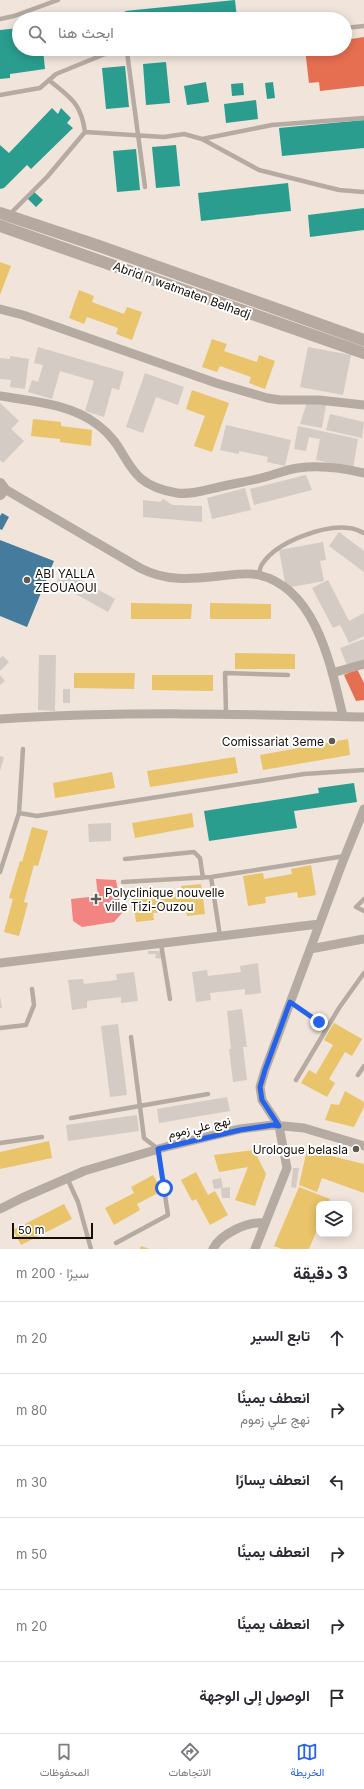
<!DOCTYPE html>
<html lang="ar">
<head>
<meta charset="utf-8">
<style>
  body { margin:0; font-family:Inter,Vazirmatn,sans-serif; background:#f2f2f3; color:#2b2b33; direction:rtl }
  .controls { position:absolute; right:12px; bottom:12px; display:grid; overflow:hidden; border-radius:8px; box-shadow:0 2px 10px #0003 }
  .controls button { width:36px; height:36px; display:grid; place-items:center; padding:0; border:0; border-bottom:1px solid #e1e1e2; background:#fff; color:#2b2b33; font:20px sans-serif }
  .scale { position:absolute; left:12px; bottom:10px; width:81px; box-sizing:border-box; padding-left:4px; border:2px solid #150e09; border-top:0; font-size:11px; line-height:14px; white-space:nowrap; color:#150e09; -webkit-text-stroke:3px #fff; paint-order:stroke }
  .stop { position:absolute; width:12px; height:12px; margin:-9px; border:3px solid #2563eb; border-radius:50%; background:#fff }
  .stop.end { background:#2563eb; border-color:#fff; box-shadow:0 1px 4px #0008 }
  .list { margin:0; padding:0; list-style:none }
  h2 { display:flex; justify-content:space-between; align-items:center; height:52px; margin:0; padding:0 16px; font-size:17px }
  h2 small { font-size:13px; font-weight:400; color:#7c7c81 }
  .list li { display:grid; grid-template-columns:26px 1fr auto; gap:12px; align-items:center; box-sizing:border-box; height:72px; padding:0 16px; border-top:1px solid #e1e1e2 }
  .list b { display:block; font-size:15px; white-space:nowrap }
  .list p { margin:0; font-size:13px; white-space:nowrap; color:#7c7c81 }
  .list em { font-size:13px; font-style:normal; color:#7c7c81 }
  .icon { flex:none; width:22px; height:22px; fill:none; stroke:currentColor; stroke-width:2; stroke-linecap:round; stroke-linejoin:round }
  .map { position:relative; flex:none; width:364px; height:1249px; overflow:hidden; direction:ltr }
  .search { position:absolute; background:#fff; box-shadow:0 2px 10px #0003; left:12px; right:12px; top:12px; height:44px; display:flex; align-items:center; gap:10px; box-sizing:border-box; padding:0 14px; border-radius:22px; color:#7c7c81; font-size:15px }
  .sheet { height:484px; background:#fff }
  nav { display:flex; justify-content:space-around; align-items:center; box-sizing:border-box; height:56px; border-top:1px solid #e1e1e2; background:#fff; font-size:11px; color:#7c7c81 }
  nav a { display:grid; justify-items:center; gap:2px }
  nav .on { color:#2563eb }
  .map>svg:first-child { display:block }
  .homes { fill:#e9c46a }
  .shops { fill:#e76f51 }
  .schools { fill:#2a9d8f }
  .health { fill:#f28482 }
  .public { fill:#457b9d }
  .building { fill:#d4cbc4 }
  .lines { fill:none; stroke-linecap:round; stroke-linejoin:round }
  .path { stroke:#b0a79f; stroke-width:2; stroke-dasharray:4 2; stroke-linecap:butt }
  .lane { stroke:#b6aba2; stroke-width:4.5 }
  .street { stroke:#b6aba2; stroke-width:9 }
  .secondary { stroke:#b6a99f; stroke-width:12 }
  .route { stroke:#2563eb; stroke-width:5 }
  .poi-dot { fill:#625952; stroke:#fff; stroke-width:1.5 }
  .labels { text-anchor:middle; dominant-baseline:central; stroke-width:4; stroke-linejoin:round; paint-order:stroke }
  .street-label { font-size:12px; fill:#150e09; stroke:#fff }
  .poi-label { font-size:12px; fill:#150e09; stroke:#fff; text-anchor:start }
</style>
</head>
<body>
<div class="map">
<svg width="364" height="1249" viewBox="0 0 364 1249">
  <rect width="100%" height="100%" fill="#f0e4db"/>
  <path class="homes" d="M0,262L11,266L0,295Z
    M79,290L94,296L92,302L124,314L127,307L142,312L132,340L116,334L118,328L87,317L84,324L69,318Z
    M212,339L227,344L224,351L257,362L259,355L275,361L265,389L249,383L251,377L220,366L217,372L202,367Z
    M192,390L229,403L212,452L194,446L205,416L186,409Z
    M33,419L61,422V426L92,430L91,446L60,442V439L31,436Z
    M131,603L192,604L191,619H131Z
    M210,603L271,604V619H210Z
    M235,653L295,654V669H235Z
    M74,673H135L134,689L74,688Z
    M152,675H213V691L152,690Z
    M348,739L350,755L263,770L260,755Z
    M235,757L238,773L150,787L147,771Z
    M112,772L115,788L55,798L53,783Z
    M192,813L194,827L135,838L132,823Z
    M32,827L48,831L38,866L34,865L24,902L28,903L19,936L4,932L13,899L9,898L20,861L22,862Z
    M311,865L316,895L298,898L297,892L265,897L266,903L248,906L243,876L263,873L264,879L292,874L291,869Z
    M201,884L205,914L187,916L186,910L153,913L154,920L136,922L132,892L152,889L153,895L182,892L181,886Z
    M334,1023L362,1039L352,1056L345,1052L329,1079L335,1083L327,1097L301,1083L309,1070L316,1074L333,1045L324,1040Z
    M345,1091L364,1102V1107L354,1127L325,1120L331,1104L339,1105Z
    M49,1141L52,1158L0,1169V1152Z
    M254,1150L266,1174L255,1206L235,1200L248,1167L219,1172L214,1155Z
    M307,1150L364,1164V1193L322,1178L317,1192L299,1185Z
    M196,1172L208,1195L215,1191L228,1215L210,1225L196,1199L192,1201L181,1180Z
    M153,1175L162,1191L137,1204L140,1210L114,1225L105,1208L134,1193L131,1187Z
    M299,1187L330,1199L328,1204H319V1225L309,1249H282L274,1246Z
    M64,1204L72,1219L21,1245L13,1230Z
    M141,1246L150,1249H140Z"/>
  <path class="shops" d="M364,37V86L320,91L319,82L309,83L305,49H345V40Z
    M357,669L364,683V700L356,701L344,675Z"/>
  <path class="schools" d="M235,0L237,19H126L125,11Z
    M19,28V49H43L45,69L10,74V78L0,79V30Z
    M166,62L170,103L146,105L143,64Z
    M125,66L129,107L106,109L102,68Z
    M206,82L209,102L187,105L184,86Z
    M273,82L275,98L267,99L265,83Z
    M243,83L244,95L232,96L231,84Z
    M256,100L258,119L226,123L224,104Z
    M52,108L58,114L61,108L71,118L67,123L73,128L31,169L27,165L4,188L0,189V145L9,153Z
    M364,120V148L282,156L279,128Z
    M176,145L180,186L156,188L152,147Z
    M136,149L140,190L117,192L113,151Z
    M288,183L291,211L201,221L198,193Z
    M32,190L43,200L36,207L26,197Z
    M364,208V230L310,237L308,215Z
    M354,783L357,802L294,811L297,828L209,841L204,811L319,793L318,788Z"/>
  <path class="health" d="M96,879L116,880L122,913L114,922L82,927L73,921L71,899L98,896Z"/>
  <path class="public" d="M2,513L9,517L2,530L0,529V516Z
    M0,540L54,561L27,627L0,616Z"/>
  <path class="building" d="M38,347L124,372L119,390L112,388L104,417L85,411L94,381L60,371L52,399L28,392L32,380L38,382L43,365L34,363Z
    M308,347L351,355L343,395L300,387Z
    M10,356L29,359L25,389L10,387L11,380L0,379V358L10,359Z
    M145,373L184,387L178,405L156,397L143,433L126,427Z
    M307,402L326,405L322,428L300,424Z
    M0,403L19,421L11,429L24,441L3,463L0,460Z
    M330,414L364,422L362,438L326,430Z
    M226,425L291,440L285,466L267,462L268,457L239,451V454L220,450Z
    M298,426L358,439L353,468L316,460L320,439L309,437L306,451L294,449Z
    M306,475L312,490L254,505L250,489Z
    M245,488L251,510L212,519L207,498Z
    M163,499L173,505L202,506V522L143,517V500L160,502Z
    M339,532L364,551V572L329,546Z
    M323,542L326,560L320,561L324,581L286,588L279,550Z
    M63,570L115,599L108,612L56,583Z
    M328,580L349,621L364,613V636L349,643L340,625L333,628L312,588Z
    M364,639V662L348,668L340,648Z
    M39,655H56L55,711L38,710Z
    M3,656L9,662L0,671V658Z
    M0,675L5,681L0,685Z
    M63,689H70V703H63Z
    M0,756L4,757L0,771Z
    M111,823V841L89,842L88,824Z
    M148,951H164L163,959L155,958L156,954H148Z
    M258,963L261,993L245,995V989L210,993L211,1000L196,1002L192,972L207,970L208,976L241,972L240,966Z
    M134,972L138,1001L121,1003V997L87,1001V1008L72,1010L68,980L83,979L84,984L117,980L116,974Z
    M0,996L2,1008H0Z
    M242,1009L247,1047H243L247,1080L233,1082L229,1049H231L227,1011Z
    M118,1024L127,1095L110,1097L101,1026Z
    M227,1097L230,1111L159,1123L157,1109Z
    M137,1115L139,1131L68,1141L66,1125Z
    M293,1168H299L296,1188L291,1187Z
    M221,1178L223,1188L230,1187V1198H222L221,1188L214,1189L212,1180Z"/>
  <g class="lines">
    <path class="path" d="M298,1008L322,1024"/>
    <path class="lane" d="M0,19L14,16L58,0
      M345,28L364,26
      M127,52L145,187
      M49,80C70,98 81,102 85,132L164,137L184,134L202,139L272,125L364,118
      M0,95L40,88L56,74L105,54L154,49
      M202,139L259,170L339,190L364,192
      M9,215L47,177L85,132
      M258,575C260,571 260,566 263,563C278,541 324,525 349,528C354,528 359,531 364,533
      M226,713L225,673L288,675
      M19,813L37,816L304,774L364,770
      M125,859L194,852L200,858L203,878
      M0,872L19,813L23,749
      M123,882L211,877
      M364,899L356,907L364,911
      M220,936L211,877L345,856
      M161,944L170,999
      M0,1028L26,1025L34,1005L32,989
      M358,1075L364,1066
      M296,1080L339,1008L364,973
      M71,1118L208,1094
      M0,1143L42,1137
      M67,1178L78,1202L91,1249
      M116,1243L168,1215L158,1149L144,1138L131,1037"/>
    <path class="street" d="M0,309L23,315L216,383L267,398L280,400H319L364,405
      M0,396C32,401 71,404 98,425C133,451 121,484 177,493C190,495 206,490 219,487C231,484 245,482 257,479C271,476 284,470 298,468C320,465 343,468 364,473
      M3,488L140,568C167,582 191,579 220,576C232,575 248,572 259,575C317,589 331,667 343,716
      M332,673L364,664
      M0,719C121,711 243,714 364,717
      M310,949L364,939
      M0,963L319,924
      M0,1209L22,1198L84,1171L169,1146L240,1129L273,1125L304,1128L364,1146
      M213,1249C220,1234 248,1221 264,1223
      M255,1249L287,1168L279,1126L262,1100L260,1087L265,1070L343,861L364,809"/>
    <path class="secondary" d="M0,213L99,246L364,340
      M0,226L364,353
      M0,484L3,488L0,494"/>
  </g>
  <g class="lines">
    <path class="route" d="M164,1188L158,1149L240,1130L273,1125L279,1126L262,1100L260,1087L265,1070L290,1002L319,1022"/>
  </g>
  <g class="poi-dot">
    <circle cx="27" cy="580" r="4"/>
    <circle cx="332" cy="741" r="4"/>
    <path d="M94 893h4v4h4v4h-4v4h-4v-4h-4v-4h4z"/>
    <circle cx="356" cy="1149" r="4"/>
  </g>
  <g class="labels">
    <g class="street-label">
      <text transform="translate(182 290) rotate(20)">Abrid n watmaten Belhadj</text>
      <text transform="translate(199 1127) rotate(-13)">نهج علي زموم</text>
    </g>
    <g class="poi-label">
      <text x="35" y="573">ABI YALLA<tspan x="35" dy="14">ZEOUAOUI</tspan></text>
      <text x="324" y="741" text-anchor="end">Comissariat 3eme</text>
      <text x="105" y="892">Polyclinique nouvelle<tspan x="105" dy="14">ville Tizi-Ouzou</tspan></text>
      <text x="348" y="1149" text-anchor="end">Urologue belasla</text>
    </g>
  </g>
</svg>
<div class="controls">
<button><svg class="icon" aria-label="layers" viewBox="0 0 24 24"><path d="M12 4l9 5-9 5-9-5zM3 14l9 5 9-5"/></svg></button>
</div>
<div class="scale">50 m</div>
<div class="stop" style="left:164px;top:1188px"></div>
<div class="stop end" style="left:319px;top:1022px"></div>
<div class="search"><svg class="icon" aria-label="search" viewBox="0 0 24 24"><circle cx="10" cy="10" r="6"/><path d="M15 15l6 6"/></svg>ابحث هنا</div>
</div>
<section class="sheet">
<h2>3 دقيقة<small>سيرًا · 200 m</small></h2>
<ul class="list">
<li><svg class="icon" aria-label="ahead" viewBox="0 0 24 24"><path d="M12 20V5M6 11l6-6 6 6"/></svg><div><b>تابع السير</b></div><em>20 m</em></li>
<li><svg class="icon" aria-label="right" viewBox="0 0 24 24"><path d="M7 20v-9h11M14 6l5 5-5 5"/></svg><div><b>انعطف يمينًا</b><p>نهج علي زموم</p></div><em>80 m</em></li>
<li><svg class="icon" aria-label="left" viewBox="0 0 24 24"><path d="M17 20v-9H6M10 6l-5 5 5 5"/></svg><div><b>انعطف يسارًا</b></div><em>30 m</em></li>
<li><svg class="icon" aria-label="right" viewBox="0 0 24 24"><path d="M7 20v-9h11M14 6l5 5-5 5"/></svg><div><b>انعطف يمينًا</b></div><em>50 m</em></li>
<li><svg class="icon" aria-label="right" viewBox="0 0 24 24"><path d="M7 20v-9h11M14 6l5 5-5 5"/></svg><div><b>انعطف يمينًا</b></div><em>20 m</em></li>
<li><svg class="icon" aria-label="arrive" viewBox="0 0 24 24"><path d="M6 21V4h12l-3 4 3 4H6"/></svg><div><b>الوصول إلى الوجهة</b></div></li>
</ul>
</section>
<nav>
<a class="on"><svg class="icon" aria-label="map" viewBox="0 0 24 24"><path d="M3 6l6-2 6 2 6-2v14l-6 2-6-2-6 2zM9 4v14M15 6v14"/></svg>الخريطة</a>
<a><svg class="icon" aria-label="directions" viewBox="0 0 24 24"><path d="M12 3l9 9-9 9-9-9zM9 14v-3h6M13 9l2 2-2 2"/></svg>الاتجاهات</a>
<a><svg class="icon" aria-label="saved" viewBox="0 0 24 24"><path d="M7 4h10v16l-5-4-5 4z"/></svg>المحفوظات</a>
</nav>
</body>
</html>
